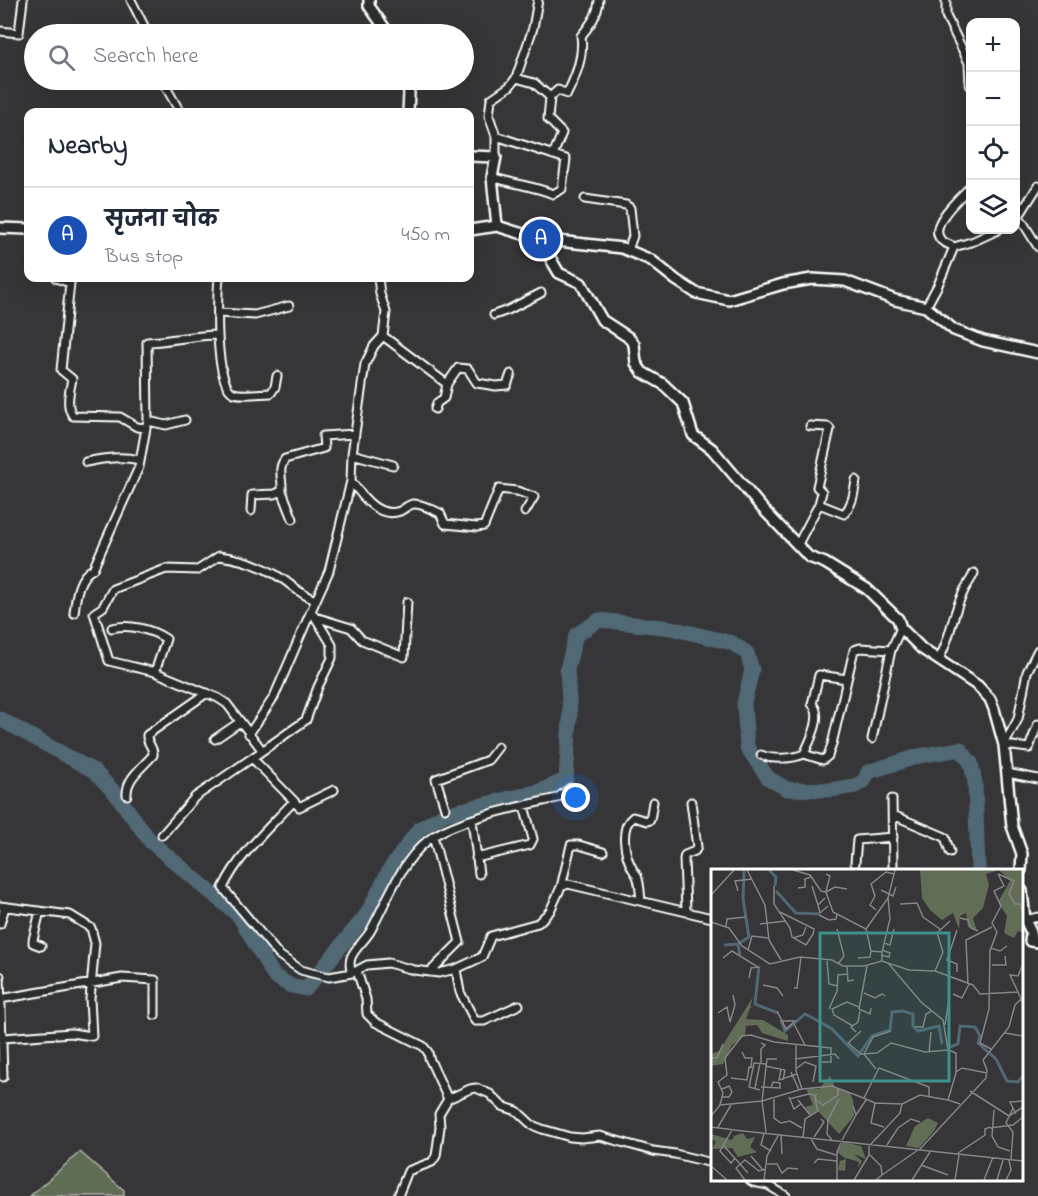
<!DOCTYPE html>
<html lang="en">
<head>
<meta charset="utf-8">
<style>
  body { margin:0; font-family:"Indie Flower","Playpen Sans Deva",sans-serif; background:#f2f2f3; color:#1f2937 }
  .controls { position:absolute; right:18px; top:18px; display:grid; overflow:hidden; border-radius:12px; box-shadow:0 6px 24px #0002 }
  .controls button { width:54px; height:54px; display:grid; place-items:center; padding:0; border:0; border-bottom:2px solid #e0e1e3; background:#fff; color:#1f2937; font:30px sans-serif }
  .you { position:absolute; left:576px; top:798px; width:21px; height:21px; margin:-15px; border:4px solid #fff; border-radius:50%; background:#1a73e8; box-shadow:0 0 0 9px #1a73e833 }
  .badge { display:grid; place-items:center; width:39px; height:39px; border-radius:50%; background:#2563eb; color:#fff; font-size:20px; font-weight:700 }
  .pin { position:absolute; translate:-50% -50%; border:3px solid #fff; box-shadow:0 2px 6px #0006 }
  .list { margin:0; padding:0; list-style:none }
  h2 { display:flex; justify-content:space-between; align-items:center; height:78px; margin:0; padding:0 24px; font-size:26px }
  h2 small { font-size:20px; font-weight:400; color:#747a83 }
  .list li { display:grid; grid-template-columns:39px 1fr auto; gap:18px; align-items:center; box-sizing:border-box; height:96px; padding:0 24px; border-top:2px solid #e0e1e3 }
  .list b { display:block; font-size:22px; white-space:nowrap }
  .list p { margin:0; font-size:20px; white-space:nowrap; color:#747a83 }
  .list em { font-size:20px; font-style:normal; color:#747a83 }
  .icon { flex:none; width:33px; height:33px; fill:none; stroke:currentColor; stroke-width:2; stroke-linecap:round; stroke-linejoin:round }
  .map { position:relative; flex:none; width:1038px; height:1196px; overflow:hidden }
  .search { position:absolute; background:#fff; box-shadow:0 6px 24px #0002; left:24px; top:24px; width:450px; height:66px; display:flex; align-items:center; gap:15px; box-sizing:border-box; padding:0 21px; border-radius:33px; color:#747a83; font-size:22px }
  .panel { position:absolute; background:#fff; box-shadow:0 6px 24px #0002; left:24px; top:108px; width:450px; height:174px; border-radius:12px }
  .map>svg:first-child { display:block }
  .green { fill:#616d55; stroke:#b0b6aa; stroke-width:1.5 }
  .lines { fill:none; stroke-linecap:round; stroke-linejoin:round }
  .river { stroke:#516875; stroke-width:15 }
  .street-casing { stroke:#fff; stroke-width:11 }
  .secondary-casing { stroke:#fff; stroke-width:14 }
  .street { stroke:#2a2d2e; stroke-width:7 }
  .secondary { stroke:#2a2d2e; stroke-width:9 }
  .inset-river { fill:none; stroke:#516875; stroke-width:3 }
  .inset-road { fill:none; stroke:#868688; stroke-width:1.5 }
  .view { fill:#3f918b; fill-opacity:0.15; stroke:#3f918b; stroke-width:3 }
  .inset-edge { fill:none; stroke:#fff; stroke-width:3 }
</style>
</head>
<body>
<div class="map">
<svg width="1038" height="1196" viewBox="0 0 1038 1196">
  <rect width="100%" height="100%" fill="#363639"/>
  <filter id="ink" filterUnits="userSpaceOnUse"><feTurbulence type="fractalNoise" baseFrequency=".0167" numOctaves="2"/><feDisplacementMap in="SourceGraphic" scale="12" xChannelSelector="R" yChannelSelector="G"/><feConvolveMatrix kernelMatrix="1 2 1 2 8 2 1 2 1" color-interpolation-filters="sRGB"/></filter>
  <g filter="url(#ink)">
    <path class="green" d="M80,1152L124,1190V1196H30Z"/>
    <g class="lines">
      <path class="river" d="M0,719L94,771L116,794L151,842L239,916L274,976L291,986L306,989L367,914L390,869L419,829L445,814L540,791L566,780L570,717L567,669L576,635L599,620L671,628L732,643L747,653L752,670L744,703L747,747L768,778L787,789L830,790L855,786L864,781L868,772L919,756L960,749L971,763L975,783L978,870
        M1022,926L1038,923"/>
      <g class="street-casing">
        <path id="street" d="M131,0L148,34
          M946,0V16L969,63L970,85
          M0,31L19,33L23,0
          M516,78L534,83L550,97
          M162,80L180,112
          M553,155L562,133L548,119L550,97L558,90L567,94C576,76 584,56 581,36C590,25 598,15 599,0
          M496,157V136L489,116L491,99L510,86L516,78L533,28L538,0
          M492,177C512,184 534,186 553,194L562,189L566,159L496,136
          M1038,186L1019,216L1038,247
          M585,199L626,205L630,208L633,236L628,250
          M954,247L974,241L998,230
          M56,278L70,283L61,370L72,379C70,390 65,406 73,416L120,417L137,427L146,428
          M219,278C217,296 214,387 234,393C242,396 262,393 271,393L275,387L277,376
          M378,278L380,294L386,312L383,336L374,346L365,364L352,454L351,481L329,571L311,611L315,617L351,628L362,640L404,657L407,602
          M926,307L938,285L954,247C951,245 944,243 941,240C927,225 961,197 970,187
          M219,313L255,315L289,306
          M494,315L508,310L541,293
          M383,336L447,384L458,368L468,369L477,383L496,386L507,385L511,374
          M435,409L437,403L444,398L447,384
          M148,421L166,425L185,420
          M810,426L828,427L830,429L817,487L822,492L819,504
          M352,454L393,465
          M86,462C105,458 121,456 140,460
          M351,481C362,496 378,519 400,511C404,509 408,505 413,504C422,503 432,510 440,513L445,524L477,527L484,526L499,489L517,491L534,497L525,512
          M282,491L293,519
          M251,511L252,495L275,494L282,491C283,479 277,469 285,459L324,448L323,436L355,434
          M798,544L819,504L844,514C853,504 854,493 856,480
          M74,613C76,597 78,576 93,569L139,467L146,428L148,421L147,342C172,341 194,335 218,335
          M112,628C130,624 151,629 166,639L155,672
          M1038,650L1027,672L1018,719L1004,745L1029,748L1038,724
          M939,659C951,638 952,614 963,593C966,585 971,581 974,573
          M249,734L274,697L311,611
          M215,739L240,722
          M872,739L891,650
          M262,750L227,704L218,698L155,672L109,661L94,613L103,607L113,589L166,569L198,570L219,556C244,559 264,566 284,580C295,588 303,596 316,600
          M804,754C810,741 824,715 812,704L819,675L847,679
          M761,755C773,760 792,759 804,754L823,760L828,756L832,744L854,650L860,648L891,650L901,628
          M1007,773L1038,779
          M334,790L299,807L294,801C269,828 239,854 223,888L279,955L301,970L312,973L329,977L352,973L367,965L388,963L414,970L439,973L456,969L482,957L491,936L538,923L550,911L561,887L568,884L712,918
          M127,795C126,778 143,767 153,755C154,747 146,743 147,735L207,693
          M892,799L893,870
          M294,801L252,758L306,720L318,687L332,658V645L315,617
          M445,808L436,779L488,760L498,747
          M893,815L945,837L950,852
          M472,820L479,874
          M162,835L195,797L252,758
          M476,858L530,845L533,839L524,806
          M855,863L857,840L893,837
          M561,887L571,845H579L603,852
          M641,901C640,893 640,883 637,876C636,874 633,870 632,868C625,855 619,827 633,817L647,821L650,820L653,802
          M0,906L70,915L91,928L95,943L90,999L92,1036L71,1033L3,1038
          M686,910L684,859L685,855L695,851L697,847L691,802
          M40,911L33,940V943L41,946
          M1025,920L1038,917
          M0,924L5,907
          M456,969L460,992L475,1021H484L519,1005
          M357,971L366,999L367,1014L375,1022L423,1046L428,1052L429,1058L448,1099
          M430,972L460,942L433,836
          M352,973C344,954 362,946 371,930C387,901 400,863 427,841C453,819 523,806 557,798L570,788
          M0,976L3,1077
          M0,999L122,978L155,980V1015
          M750,1180L753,1182L768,1185L786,1196
          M398,1196L408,1171L432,1162L436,1156L440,1127L439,1114L448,1099L470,1089L476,1088L490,1094L502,1106L517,1111L532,1125L542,1129L570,1137L582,1138L600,1136L653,1151L675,1154L712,1163"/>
      </g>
      <g class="secondary-casing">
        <path id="secondary" d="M369,0V6L389,34
          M406,80L409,93L408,112
          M470,156L496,157L492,177L497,226
          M0,228L28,229
          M470,230L497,226L539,239L622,248L651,260L676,280L696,293L729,300L783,284L812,279L845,281L895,300L926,307L954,330L983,341L1038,353
          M539,239L559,273L581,283L602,320L628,337L634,344L636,363L642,372L663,384L683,403L693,435L712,449L762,508L809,557L825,563L867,589L898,619L901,628L922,649L978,686L990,699L994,709L1004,745L1012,826L1022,854L1021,870
          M1022,891L1025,920L1031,932L1030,941L1038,942"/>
      </g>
      <use href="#street" class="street"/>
      <use href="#secondary" class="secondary"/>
    </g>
  </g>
  <g transform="translate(711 869)">
    <rect width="312" height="312" fill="#363639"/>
    <path d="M209,1H312V64L307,62L303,69L293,64L296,47L287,33L299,12L288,1L275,5L278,16L272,39L262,49L266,62L257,58L255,44L249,47L248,60L242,44L231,51L219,41L211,29ZM42,128L39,138L44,137L39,139L35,150L52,151L77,166V172L51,164L46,156L35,157L34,166L21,176L12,195L0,197V185L8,182ZM119,207L124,218L139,224L142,231L143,247L128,265L107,242L99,246L94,238L102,236L95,219L108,220ZM217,249L227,254L223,262L208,279L195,277L204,257ZM32,264L36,270L44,268L39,278L46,283L27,288L21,279L1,280L5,273L0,269V265L21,271L23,267ZM132,273L150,277L155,290L143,285L151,292L147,299L148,293L135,289L134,302L127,301L129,292L135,290L126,283Z" fill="#616d55"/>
    <path class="inset-river" d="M58,1L65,8L64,17M65,22L85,44L108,45M27,75L38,68L32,30L33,1M13,76L27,75L29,86M48,97L44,135L67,144M70,151L74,162L94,145L100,148L121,160L147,187L161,167L179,161L181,143L192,142L202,145V157L207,162L228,157L231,175M239,178L247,175L249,157L264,158L269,167L267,174L285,190L296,212L307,213L312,207"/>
    <path class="inset-road" d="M36,1L54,36L58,71L70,91M82,1L99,6L110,22L115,23L122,43L155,60L160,82L171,83V92M115,5L119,7L115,22M287,5L303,12L298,25L304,35H309L312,45M63,17V35L79,59L81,68L95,76L102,65M101,17L107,36M87,19L94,18V10L100,8M170,21L182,27L185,18M27,22L24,12L41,10M115,23L124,18L136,20M0,26L23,1M114,29L107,36L109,44L117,37M189,35L206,34L212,48L229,60M165,41L159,36L164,27L160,15L175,3L183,5M69,43L103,60L102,66M108,46L118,51L125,50L126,45M249,49L257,51L260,59L267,62M0,53L18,59L31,77L59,95L89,88L121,91L132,97H153L171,92L198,101L224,102L262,116L269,125L307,123L312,134M49,55L75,52M15,57L16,50L35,48M126,60L133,87L127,95M155,60L177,29L184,1M246,61L236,91L246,95V103M82,69L92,66L95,58M173,74L179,76L183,60M280,79L289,82L296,77M37,81L41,67L57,69M171,83L179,50L177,29M170,86L178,88L179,84L171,81M12,89L21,82L47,98L40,99L38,109M147,89L159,88L160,82M116,92L118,115L127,117M177,94L210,133L232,151L237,181L245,184V204L237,231L249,235M281,96H295L294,87M136,97L137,112L143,111M156,97L148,140L159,145L160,139M224,102L232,83L226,64L239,52M257,115L255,71L281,58M52,116L66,119L72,127M83,119H86L90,88M307,123L299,106L307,107L312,95M153,124L164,129L171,125L174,127M242,125L251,129L258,115M118,140L126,122L127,106L136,105M66,142L75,160L84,152H72M7,144L16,138L19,153L24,136L22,126M83,155L94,176M234,156L238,130M142,157L123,146L121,140L136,133L148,138M204,158H212L215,145L221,142M150,162L137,174L150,185L166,184L180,174L214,183L237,181M145,163L140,158L147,153L149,142M294,164L312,167M280,180L269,174L278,140L279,82L286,63L281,54L290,37L283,22L293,17L287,5M31,183L34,189H41L40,198M218,183L220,163M153,185L162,168L180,162M153,185L165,200M0,189H6L12,175M84,190L124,185L128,190M50,194V180L54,176L50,174M54,197L74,201L72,211M109,198L110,177M86,199L94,193L105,197L102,213M70,200L68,211L86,205M80,203L88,221M245,203L251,199L276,204M20,209L36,211L38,198L43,199M50,218L69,219V214L62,213L60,219M44,219L49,194M11,220L18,217L21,223L18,228H11M91,220L121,217L150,228L164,234L160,254L173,258M49,221L38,218L43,194L55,195M259,222L298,247L312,238M78,228L83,240L90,235M153,229L168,199L218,218V227M63,230V249L70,254L79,252L91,259M78,230L98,225L105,226L104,230M87,231L99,246M164,234L191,235M9,236L12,224L7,213L16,206L14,189L31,167L40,166L63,173L120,179V193H109M112,236L127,226V220M142,237L145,246L155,231M283,241L281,267L287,278L299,282M305,245L299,233L312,232M0,247L9,236L51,232L56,190H66M0,258L24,261M7,258L20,236M279,259L302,256L312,248M21,261L9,282L20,294L24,289M23,261L312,292M55,263L51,232L91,220L85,202V176M53,264L50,276L60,282M70,266L71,285M103,268L113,253L110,250M92,269L94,250L107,242L104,230L113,237M100,270L106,280L125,286M121,271L116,265L117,251L128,230M131,271L145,246M160,275L189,244L191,235L209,226L237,231M176,276L187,259L200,250L209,253M13,277L37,304M158,277V285L170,297L171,306L165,311M209,280L275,209L276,201L272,191L298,158L304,136L312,128M247,284L274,266V260L279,258M40,287L52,301M300,290L302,263L295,254L302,239M103,294L107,290L126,292M56,295H66L71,304L77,299L87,300M210,296L237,306M0,297L16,311M171,306L207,281M34,311L25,299L34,291L48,302L55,300M53,311L56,287L68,265M126,311V283L130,274M143,311L158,286M201,311L219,283M244,311L248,286M273,311L282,288M286,311L292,291M295,311L300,301L298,291"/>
    <path class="view" d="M109,64H238V212H109Z"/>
    <rect width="312" height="312" class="inset-edge"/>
  </g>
</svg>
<div class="controls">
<button>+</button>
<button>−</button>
<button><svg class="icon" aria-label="locate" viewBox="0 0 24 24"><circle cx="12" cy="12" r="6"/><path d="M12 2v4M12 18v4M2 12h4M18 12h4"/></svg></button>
<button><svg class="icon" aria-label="layers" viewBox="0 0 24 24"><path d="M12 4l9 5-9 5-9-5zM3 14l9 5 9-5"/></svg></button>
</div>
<div class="you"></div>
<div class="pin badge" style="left:541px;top:239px;background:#1a4fb4">A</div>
<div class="search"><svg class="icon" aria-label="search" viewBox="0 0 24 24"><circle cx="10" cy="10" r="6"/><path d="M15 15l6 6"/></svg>Search here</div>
<section class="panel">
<h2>Nearby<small></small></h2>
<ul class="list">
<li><span class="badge" style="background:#1a4fb4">A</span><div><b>सृजना चोक</b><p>Bus stop</p></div><em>450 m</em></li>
</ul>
</section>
</div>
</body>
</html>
